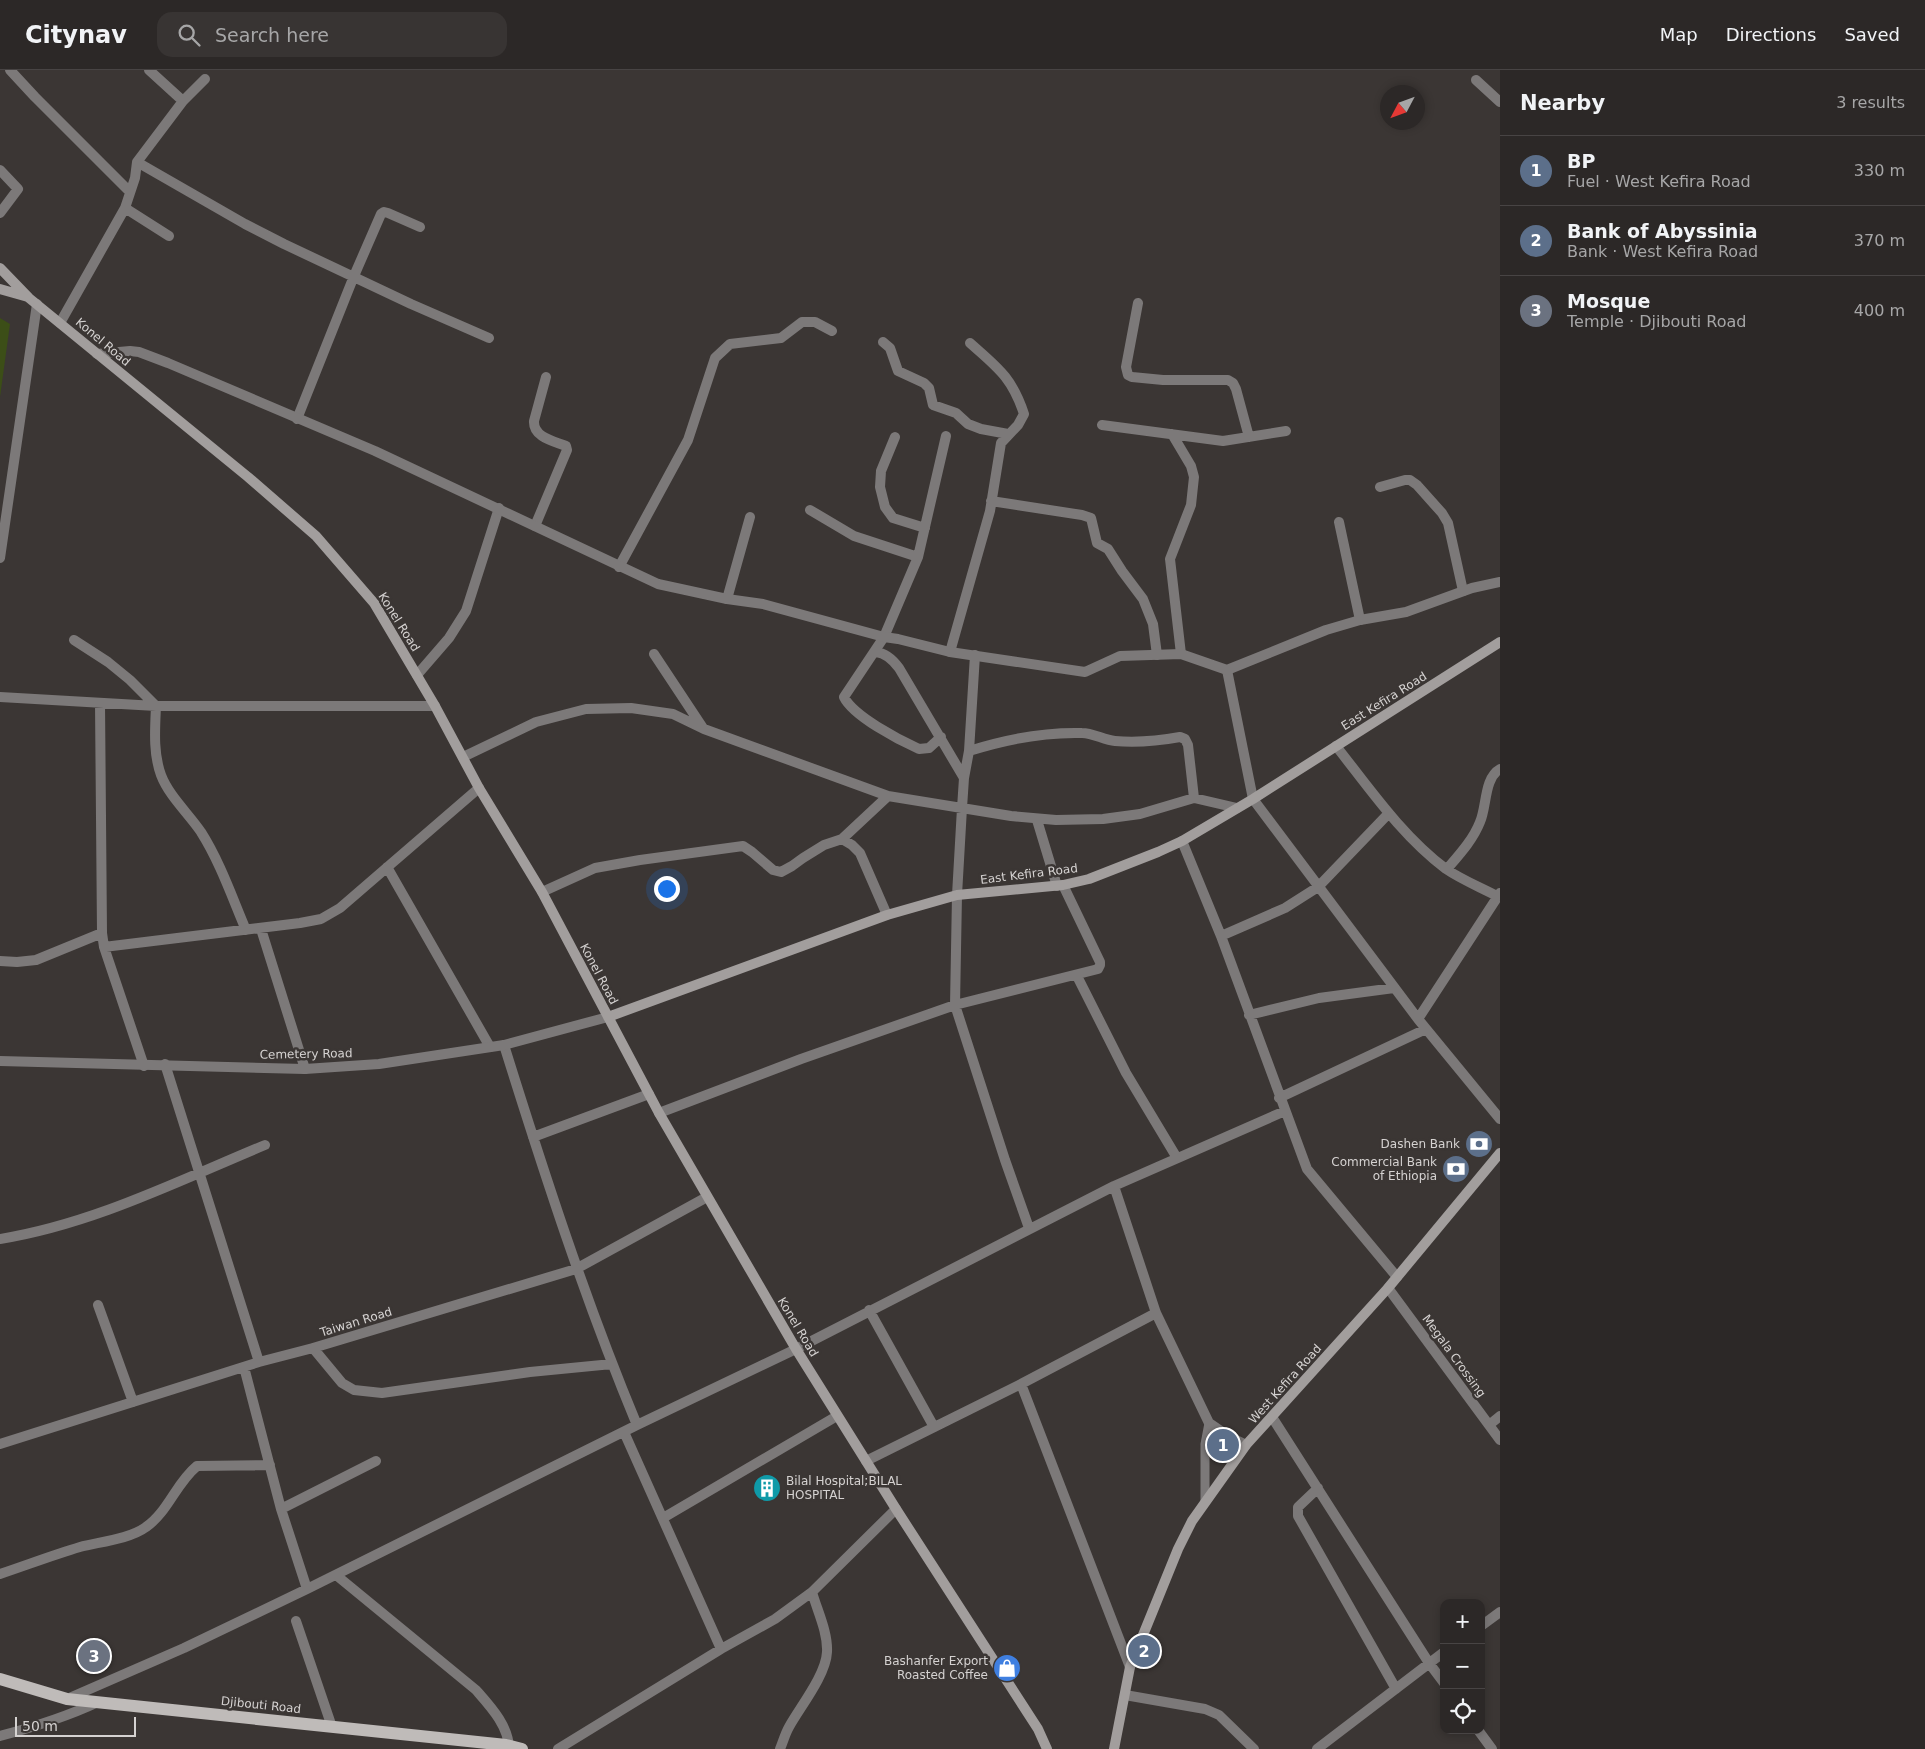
<!DOCTYPE html>
<html lang="en">
<head>
<meta charset="utf-8">
<style>
  body { margin:0; font-family:"DejaVu Sans",sans-serif; background:#383433; color:#f1f3f6 }
  .controls { position:absolute; right:15px; bottom:15px; display:grid; overflow:hidden; border-radius:10px; box-shadow:0 2px 8px #0003 }
  .controls button { width:45px; height:45px; display:grid; place-items:center; padding:0; border:0; border-bottom:1px solid #484444; background:#2c2827; color:#f1f3f6; font:25px sans-serif }
  .compass { position:absolute; left:1380px; top:15px; width:45px; height:45px; border-radius:50%; background:#2c2827; box-shadow:0 2px 8px #0003; rotate:229deg }
  .scale { position:absolute; left:15px; bottom:12px; width:121px; box-sizing:border-box; padding-left:5px; border:2px solid #d5d2d1; border-top:0; font-size:14px; line-height:18px; white-space:nowrap; color:#d5d2d1; -webkit-text-stroke:4px #3b3634; paint-order:stroke }
  .you { position:absolute; left:666px; top:818px; width:18px; height:18px; margin:-12px; border:4px solid #fff; border-radius:50%; background:#1a73e8; box-shadow:0 0 0 8px #1a73e833 }
  .badge { display:grid; place-items:center; width:32px; height:32px; border-radius:50%; background:#c6a6f0; color:#fff; font-size:16px; font-weight:700 }
  .pin { position:absolute; translate:-50% -50%; border:2px solid #fff; box-shadow:0 1px 5px #0006 }
  .list { margin:0; padding:0; list-style:none }
  h2 { display:flex; justify-content:space-between; align-items:center; height:65px; margin:0; padding:0 20px; font-size:21px }
  h2 small { font-size:16px; font-weight:400; color:#a6a6a7 }
  .list li { display:grid; grid-template-columns:32px 1fr auto; gap:15px; align-items:center; box-sizing:border-box; height:70px; padding:0 20px; border-top:1px solid #484444 }
  .list b { display:block; font-size:19px; white-space:nowrap }
  .list p { margin:0; font-size:16px; white-space:nowrap; color:#a6a6a7 }
  .list em { font-size:16px; font-style:normal; color:#a6a6a7 }
  .icon { flex:none; width:28px; height:28px; fill:none; stroke:currentColor; stroke-width:2; stroke-linecap:round; stroke-linejoin:round }
  .map { position:relative; flex:none; width:1500px; height:1679px; overflow:hidden }
  header { display:flex; align-items:center; gap:30px; box-sizing:border-box; height:70px; padding:0 25px; background:#2c2827; border-bottom:1px solid #484444 }
  header strong { font-size:24px }
  nav { display:flex; gap:28px; margin-inline-start:auto; font-size:18px }
  .search { width:350px; height:45px; background:#383433; display:flex; align-items:center; gap:12px; box-sizing:border-box; padding:0 18px; border-radius:15px; color:#a6a6a7; font-size:19px }
  main { display:flex }
  aside { flex:1; background:#2c2827 }
  .map>svg:first-child { display:block }
  .green { fill:#3c4e17 }
  .lines { fill:none; stroke-linecap:round; stroke-linejoin:round }
  .service { stroke:#7c7979; stroke-width:9 }
  .minor { stroke:#7c7979; stroke-width:10 }
  .tertiary { stroke:#7c7979; stroke-width:10 }
  .secondary { stroke:#a29e9d; stroke-width:10 }
  .primary { stroke:#bfbbb9; stroke-width:12 }
  .labels { text-anchor:middle; dominant-baseline:central; stroke-width:5; stroke-linejoin:round; paint-order:stroke }
  .street-label { font-size:12px; fill:#d5d2d1; stroke:#3b3634 }
  .poi-label { font-size:12px; fill:#d5d2d1; stroke:#3b3634; text-anchor:end }
</style>
</head>
<body>
<header>
<strong>Citynav</strong>
<div class="search"><svg class="icon" aria-label="search" viewBox="0 0 24 24"><circle cx="10" cy="10" r="6"/><path d="M15 15l6 6"/></svg>Search here</div>
<nav><a>Map</a><a>Directions</a><a>Saved</a></nav>
</header>
<main>
<div class="map">
<svg width="1500" height="1679" viewBox="0 0 1500 1679">
  <rect width="100%" height="100%" fill="#3b3634"/>
  <path class="green" d="M0,248L10,254L0,327Z"/>
  <g class="lines">
    <path class="service" d="M1205,1431V1374L1209,1353"/>
    <path class="minor" d="M10,0L35,27L130,122
      M149,0L183,31
      M1476,10L1500,32
      M137,92L245,154L284,174L411,234L489,268
      M0,100L18,119L0,143
      M125,138L169,166
      M1138,233L1126,297L1128,305L1132,307L1163,310H1228L1233,313L1236,319L1249,367
      M60,253L125,138L135,108L137,92L183,31L205,9
      M883,272L890,278L898,301L924,313L929,318L933,335L956,343L968,354L981,359L1008,364
      M297,349L354,206L381,144L384,142L388,143L420,157
      M1102,355L1223,371L1286,361
      M1172,364L1191,396L1194,407L1191,435L1170,489L1181,584
      M895,367L881,401L880,417L885,437L893,448L925,458
      M1380,417L1405,410H1410L1417,415L1442,443L1448,453L1463,521
      M991,431L1082,445L1091,448L1097,473L1108,479L1122,501L1143,529L1153,554L1157,585
      M810,440L854,466L918,487
      M1339,452L1360,550
      M535,456L567,380L566,376C553,371 533,367 534,351L546,307
      M0,488L37,234
      M619,497L688,370L715,288L730,274L781,268L802,252H815L832,261
      M727,529L750,447
      M74,570L108,592L130,610L156,636C155,659 153,683 161,705C169,726 188,743 201,762C220,792 232,827 246,860
      M876,582C886,583 893,590 899,598L964,708
      M950,582L990,441L1001,373L1018,355L1024,344C1012,307 997,297 970,273
      M654,584L703,658
      M975,585L969,681L964,708L962,738L957,825L955,935L1005,1090L1029,1158
      M1227,600L1253,729L1418,949L1500,1049
      M417,605L449,568L466,541L499,438
      M0,627L156,636H435
      M100,633L102,863L104,877L144,996
      M941,667L929,678L919,679C899,670 853,646 844,627L884,567L918,487L946,366
      M1336,676C1370,719 1402,766 1446,799C1462,810 1480,817 1497,826
      M969,681C1004,670 1045,662 1082,663C1093,663 1104,670 1115,671C1137,673 1158,671 1180,667L1185,669L1188,675L1194,728
      M463,687L536,652L586,639L631,638L673,644L704,659L888,726L1011,746L1056,750L1103,749L1140,744L1194,728L1237,738
      M1037,750L1057,816
      M842,769L852,775L860,783L887,845
      M1182,771L1221,866L1307,1099L1397,1207
      M387,797L490,977
      M1447,799C1459,785 1473,770 1480,752C1487,736 1484,708 1500,699
      M542,822L595,798L640,790L743,776L752,782L773,800L781,802L792,796L803,788L824,775L842,769L888,726
      M261,859L305,999
      M1221,866L1285,838L1318,817L1389,743
      M104,877L300,853L321,849L340,838L479,718
      M0,891L17,892L36,890L102,863
      M1077,906L1126,1003L1177,1088
      M1249,945L1319,928L1394,918
      M1418,949L1500,823
      M504,975C544,1103 585,1230 637,1355
      M165,994L259,1292
      M1279,1028L1426,959
      M659,1043L801,989L955,935L1098,899L1100,895V892L1063,815
      M533,1067L649,1024
      M1114,1116L1156,1243L1209,1353L1228,1366L1246,1375
      M0,1169C93,1154 178,1111 265,1075
      M1388,1218L1500,1370
      M98,1235L133,1332
      M869,1240L934,1357
      M313,1278L342,1313L354,1320L382,1323L530,1302L612,1294
      M244,1297L281,1439L307,1519
      M1021,1314L1130,1597
      M1272,1347L1429,1593L1444,1613
      M1489,1355L1500,1346
      M624,1362L721,1579
      M0,1374L259,1292L313,1278L576,1199L707,1127
      M866,1391L1021,1314L1156,1243
      M1318,1418L1298,1437V1446L1396,1619
      M281,1439L376,1391
      M663,1448L837,1346
      M0,1504C27,1495 53,1485 80,1477C99,1472 130,1469 146,1457C168,1442 176,1413 197,1396L270,1395
      M336,1505L476,1620C490,1636 509,1656 509,1679
      M296,1551L332,1657
      M1481,1556L1500,1542
      M1125,1625L1205,1639L1219,1645L1254,1679
      M67,1629L184,1578L307,1519L637,1355L796,1279L1114,1116L1285,1041
      M1478,1660L1492,1679
      M0,1666C34,1657 66,1647 98,1632
      M558,1679L721,1579L775,1549L812,1522L896,1439
      M780,1679C783,1672 785,1664 789,1657C800,1637 826,1605 827,1582C828,1562 817,1540 812,1522
      M1317,1679L1444,1582"/>
    <path class="tertiary" d="M97,284L130,281L139,282L168,293L375,381L658,514L727,529L763,534L884,567L898,569L950,582L1085,602L1120,586L1181,584L1227,600L1326,560L1360,550L1406,542L1472,518L1500,512
      M0,991L305,999L379,994L504,975L608,947"/>
    <path class="secondary" d="M0,198L29,228L248,407L316,466L374,533L435,636L479,718L542,822L659,1043L796,1279L896,1439L1038,1659L1047,1679
      M0,219L28,227
      M608,947L887,845L957,825L1063,815L1089,809L1158,782L1182,771L1253,729L1500,572
      M1114,1679L1130,1597L1178,1479L1192,1451L1246,1375L1388,1218L1500,1083"/>
    <path class="primary" d="M0,1609L67,1629L506,1675L522,1679"/>
  </g>
  <defs>
    <g id="bank-disc" transform="scale(1.4375)"><circle r="9.5" fill="#5c6f8a" stroke="#3b3634"/><path d="M-6-4H6V4H-6ZM0-2.3a2.3 2.3 0 1 0 0 4.6a2.3 2.3 0 1 0 0-4.6Z" fill="#fff"/></g>
    <g id="building-disc" transform="scale(1.4375)"><circle r="9.5" fill="#0f9aa8" stroke="#3b3634"/><path d="M-4-6H4V6H1V3H-1V6H-4ZM-2.5-4.3h1.7v1.8h-1.7ZM.8-4.3h1.7v1.8H.8ZM-2.5-1h1.7V.8h-1.7ZM.8-1h1.7V.8H.8Z" fill="#fff"/></g>
    <g id="shop-disc" transform="scale(1.4375)"><circle r="9.5" fill="#3f7fe0" stroke="#3b3634"/><path d="M-5-2.5h2.3a2.7 3.5 0 0 1 5.4 0H5L5.5 6h-11ZM-1.5-2.5h3a1.5 2.3 0 0 0-3 0Z" fill="#fff"/></g>
  </defs>
  <g fill-rule="evenodd">
    <use href="#bank-disc" x="1479" y="1074"/>
    <use href="#bank-disc" x="1456" y="1099"/>
    <use href="#building-disc" x="767" y="1418"/>
    <use href="#shop-disc" x="1007" y="1598"/>
  </g>
  <g class="labels">
    <g class="street-label">
      <text transform="translate(103 272) rotate(40)">Konel Road</text>
      <text transform="translate(399 552) rotate(58)">Konel Road</text>
      <text transform="translate(1384 631) rotate(-32)">East Kefira Road</text>
      <text transform="translate(1029 804) rotate(-7)">East Kefira Road</text>
      <text transform="translate(599 904) rotate(62)">Konel Road</text>
      <text transform="translate(306 984) rotate(-1)">Cemetery Road</text>
      <text transform="translate(356 1252) rotate(-17)">Taiwan Road</text>
      <text transform="translate(798 1257) rotate(59)">Konel Road</text>
      <text transform="translate(1454 1286) rotate(54)">Megala Crossing</text>
      <text transform="translate(1285 1314) rotate(-48)">West Kefira Road</text>
      <text transform="translate(261 1635) rotate(6)">Djibouti Road</text>
    </g>
    <g class="poi-label">
      <text x="1460" y="1074">Dashen Bank</text>
      <text x="1437" y="1092">Commercial Bank<tspan x="1437" dy="14">of Ethiopia</tspan></text>
      <text x="786" y="1411" text-anchor="start">Bilal Hospital;BILAL<tspan x="786" dy="14">HOSPITAL</tspan></text>
      <text x="988" y="1591">Bashanfer Export<tspan x="988" dy="14">Roasted Coffee</tspan></text>
    </g>
  </g>
</svg>
<div class="controls">
<button>+</button>
<button>−</button>
<button><svg class="icon" aria-label="locate" viewBox="0 0 24 24"><circle cx="12" cy="12" r="6"/><path d="M12 2v4M12 18v4M2 12h4M18 12h4"/></svg></button>
</div>
<svg class="compass" viewBox="-18 -18 36 36"><path d="M0-13l5 13h-10z" fill="#e53935"/><path d="M0 13l5-13h-10z" fill="#a6a6a7"/></svg>
<div class="scale">50 m</div>
<div class="you"></div>
<div class="pin badge" style="left:1223px;top:1375px;background:#5c6f8a">1</div>
<div class="pin badge" style="left:1144px;top:1581px;background:#5c6f8a">2</div>
<div class="pin badge" style="left:94px;top:1586px;background:#6b7280">3</div>
</div>
<aside>
<h2>Nearby<small>3 results</small></h2>
<ul class="list">
<li><span class="badge" style="background:#5c6f8a">1</span><div><b>BP</b><p>Fuel · West Kefira Road</p></div><em>330 m</em></li>
<li><span class="badge" style="background:#5c6f8a">2</span><div><b>Bank of Abyssinia</b><p>Bank · West Kefira Road</p></div><em>370 m</em></li>
<li><span class="badge" style="background:#6b7280">3</span><div><b>Mosque</b><p>Temple · Djibouti Road</p></div><em>400 m</em></li>
</ul>
</aside>
</main>
</body>
</html>
